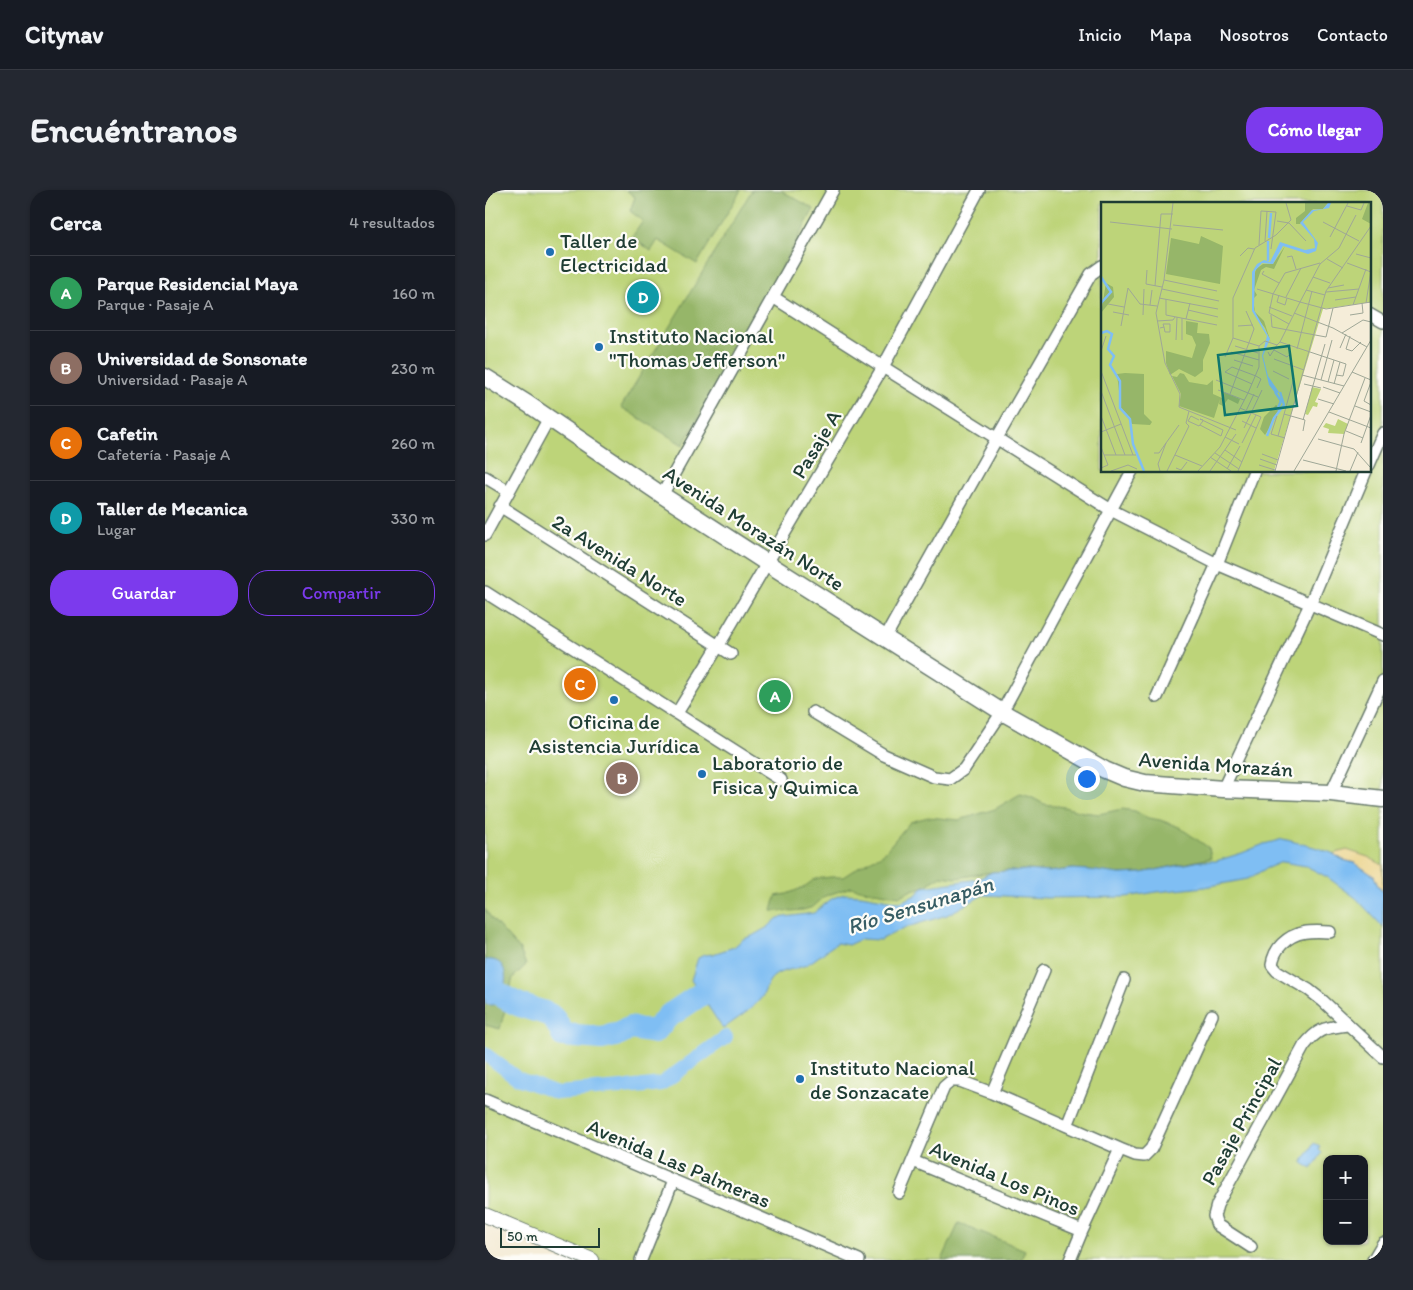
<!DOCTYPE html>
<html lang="es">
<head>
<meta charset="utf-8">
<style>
  body { margin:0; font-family:Itim,sans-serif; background:#242831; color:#f1f3f6 }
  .controls { position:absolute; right:15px; bottom:15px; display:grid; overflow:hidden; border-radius:10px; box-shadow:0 1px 4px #0004 }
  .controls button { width:45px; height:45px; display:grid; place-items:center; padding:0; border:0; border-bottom:1px solid #363941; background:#171b24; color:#f1f3f6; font:25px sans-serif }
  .scale { position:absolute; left:15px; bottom:12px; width:100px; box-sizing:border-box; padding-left:5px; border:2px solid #1f3d34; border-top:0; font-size:14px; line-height:18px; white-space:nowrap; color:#1f3d34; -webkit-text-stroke:4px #fdfcf7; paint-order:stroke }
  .you { position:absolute; left:601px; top:588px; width:18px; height:18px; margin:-12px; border:4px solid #fff; border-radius:50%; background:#1a73e8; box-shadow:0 0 0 8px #1a73e833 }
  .badge { display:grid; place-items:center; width:32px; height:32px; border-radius:50%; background:#7c3aed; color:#fff; font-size:16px; font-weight:700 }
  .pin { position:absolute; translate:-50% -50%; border:2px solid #fff; box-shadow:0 1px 5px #0006 }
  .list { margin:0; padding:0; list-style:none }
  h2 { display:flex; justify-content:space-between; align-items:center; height:65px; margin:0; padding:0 20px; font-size:21px }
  h2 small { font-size:16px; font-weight:400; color:#9ea1a6 }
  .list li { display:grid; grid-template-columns:32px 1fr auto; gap:15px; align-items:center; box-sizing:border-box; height:75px; padding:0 20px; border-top:1px solid #363941 }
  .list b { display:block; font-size:19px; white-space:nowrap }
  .list p { margin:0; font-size:16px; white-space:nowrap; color:#9ea1a6 }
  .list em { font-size:16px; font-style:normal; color:#9ea1a6 }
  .actions { display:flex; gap:10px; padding:15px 20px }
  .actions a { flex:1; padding:11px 0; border:1px solid #7c3aed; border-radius:20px; text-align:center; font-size:18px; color:#7c3aed }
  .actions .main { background:#7c3aed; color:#fff }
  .map { position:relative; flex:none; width:898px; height:1070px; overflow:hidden; border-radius:20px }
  header { display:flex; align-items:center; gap:30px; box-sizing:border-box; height:70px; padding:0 25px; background:#171b24; border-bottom:1px solid #363941 }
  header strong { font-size:24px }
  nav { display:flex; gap:28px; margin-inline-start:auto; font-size:18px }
  .intro { display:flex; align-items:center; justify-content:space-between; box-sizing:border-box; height:120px; padding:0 30px }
  h1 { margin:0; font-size:35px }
  .button { padding:12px 22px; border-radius:20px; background:#7c3aed; color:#fff; font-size:18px; font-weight:700 }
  main { display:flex; gap:30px; padding:0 30px }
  aside { flex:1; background:#171b24; border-radius:20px; box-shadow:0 1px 4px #0004 }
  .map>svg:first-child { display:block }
  .green { fill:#bdd479; stroke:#6e8856; fill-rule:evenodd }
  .forest { fill:#96b669; stroke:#5a7a4e }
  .sand { fill:#eeda9e; stroke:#868c69 }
  .water { fill:#7fbef3; stroke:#4f7e94 }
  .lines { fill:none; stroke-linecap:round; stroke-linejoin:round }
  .canal { stroke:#7fbef3; stroke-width:14 }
  .river { stroke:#7fbef3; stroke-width:24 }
  .minor-casing { stroke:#6a7b6e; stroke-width:14 }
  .tertiary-casing { stroke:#6a7b6e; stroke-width:16 }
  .secondary-casing { stroke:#6a7b6e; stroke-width:19 }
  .minor { stroke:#fff; stroke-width:11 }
  .tertiary { stroke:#fff; stroke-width:14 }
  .secondary { stroke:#fff; stroke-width:16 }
  .poi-dot { fill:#1f6fb2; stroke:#fdfcf7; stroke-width:2 }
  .labels { text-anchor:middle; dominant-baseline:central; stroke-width:4.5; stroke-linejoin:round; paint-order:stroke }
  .poi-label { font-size:21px; fill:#1f3d34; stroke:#fdfcf7; text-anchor:start }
  .street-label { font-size:21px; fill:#1f3d34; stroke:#fdfcf7 }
  .water-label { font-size:22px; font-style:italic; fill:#375d64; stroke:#fdfcf7 }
  .inset-river { fill:none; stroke:#7fbef3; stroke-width:2.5 }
  .inset-road { fill:none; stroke:#9fa797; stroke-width:1 }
  .view { fill:#0f766e; fill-opacity:0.15; stroke:#0f766e; stroke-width:2.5 }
  .inset-edge { fill:none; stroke:#1f3d34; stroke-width:2.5 }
</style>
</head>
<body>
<header>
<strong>Citynav</strong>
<nav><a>Inicio</a><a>Mapa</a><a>Nosotros</a><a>Contacto</a></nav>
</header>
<div class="intro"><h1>Encuéntranos</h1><a class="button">Cómo llegar</a></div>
<main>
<aside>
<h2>Cerca<small>4 resultados</small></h2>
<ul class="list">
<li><span class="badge" style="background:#2e9e5b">A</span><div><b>Parque Residencial Maya</b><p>Parque · Pasaje A</p></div><em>160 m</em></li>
<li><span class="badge" style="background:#8d6e63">B</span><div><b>Universidad de Sonsonate</b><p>Universidad · Pasaje A</p></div><em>230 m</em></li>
<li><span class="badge" style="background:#e8710a">C</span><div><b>Cafetin</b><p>Cafetería · Pasaje A</p></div><em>260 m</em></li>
<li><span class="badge" style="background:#0f9aa8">D</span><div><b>Taller de Mecanica</b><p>Lugar</p></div><em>330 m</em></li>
</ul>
<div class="actions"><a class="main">Guardar</a><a>Compartir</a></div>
</aside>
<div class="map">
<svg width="898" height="1070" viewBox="0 0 898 1070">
  <rect width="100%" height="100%" fill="#fdfcf7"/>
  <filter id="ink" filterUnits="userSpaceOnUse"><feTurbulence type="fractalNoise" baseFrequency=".02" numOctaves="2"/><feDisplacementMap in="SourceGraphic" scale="10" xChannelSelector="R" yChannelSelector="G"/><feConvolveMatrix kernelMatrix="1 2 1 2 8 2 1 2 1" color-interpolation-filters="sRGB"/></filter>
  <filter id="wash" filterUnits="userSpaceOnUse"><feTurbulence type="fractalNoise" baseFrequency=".0096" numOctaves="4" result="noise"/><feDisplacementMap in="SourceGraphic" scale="20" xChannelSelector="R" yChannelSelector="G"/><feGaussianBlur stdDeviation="1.12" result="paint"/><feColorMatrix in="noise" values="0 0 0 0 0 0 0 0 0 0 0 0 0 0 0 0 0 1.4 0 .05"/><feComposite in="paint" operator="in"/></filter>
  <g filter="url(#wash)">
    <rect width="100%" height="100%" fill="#f5edd9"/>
    <path class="green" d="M0,0H898V1070H111L0,1021ZM617,14H884V281H617ZM842,969H879V1051H842Z"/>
    <path class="forest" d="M141,0H256L212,74L173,50L166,61L147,47L158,31L145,21L150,7Z
      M267,0H295L329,19L198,255L136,217Z
      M535,604L546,607L559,614L579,617L598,622L614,624L637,619L650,621L663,628L675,630L694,637L724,658L726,668L656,683L633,684L588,679L563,682L542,680L507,682L472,688L456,686L438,697L427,700L415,706L383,701L366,697L340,706L328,717L318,720L305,721H287L291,706L302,704L319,697L330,689L346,687H358L375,676L398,664L425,632L443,627L474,630L510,619Z
      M0,719L7,729L35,760L41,775L28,788L15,839L0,835Z
      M474,1033L540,1060L536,1070H457Z"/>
    <path class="sand" d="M862,660L883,667L898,675V702L870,673L858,670L847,664Z"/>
    <path class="water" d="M798,649L833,658L847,663L858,670L870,673L889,686L893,696L898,702V737L871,708L842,687L821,676L797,672L780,679L763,689L720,697L672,702L641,707L562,708L498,705L462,725L419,738L395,750L376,749L363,755L352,753C341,760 332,769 321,775C311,780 297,779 288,787C282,792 281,800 277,807C267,820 251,829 238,839L206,790L213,768L219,765L228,764L249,757L258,749L267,746L283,737L293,728L329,723L337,716L348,708L359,704L376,705L415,712L431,705L438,697L493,689L507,682L542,680L563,682L588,679L605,680L635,684L656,683L715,671H731L757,663L779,654Z
      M0,770C21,767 24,787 17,803C16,806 14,811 11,813C8,816 4,815 0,814Z
      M829,953L835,956L834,960L837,963L827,979L817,973Z"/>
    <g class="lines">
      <path class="canal" d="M0,864L32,888L72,903L150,897L176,894L241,847"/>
      <path class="river" d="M0,794C11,802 22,810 35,815C59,825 66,817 78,845L117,848L135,844L145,838L169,842L182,827L243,786"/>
    </g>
  </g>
  <g filter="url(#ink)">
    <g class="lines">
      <g class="minor-casing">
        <path id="minor" d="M288,107L398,177L626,320L732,374L898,445
          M884,124L898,132
          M884,275L898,243
          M0,287L23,301
          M177,305L348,0
          M15,316L246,464
          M0,345L64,228
          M0,402L296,590
          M400,448L512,248L606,84L617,76
          M672,507L732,374L769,281
          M328,522L399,565L449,587L465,589L479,579L517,522L647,281
          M192,523L234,455L295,351L398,177L494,0
          M738,599L825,414L881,281
          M846,603L898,491
          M845,742C827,741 811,740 797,754C791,760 788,766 787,775L792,781L824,800L838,811L898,867
          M507,903L559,780
          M0,910L374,1070
          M582,936L639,790
          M428,971L597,1041
          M414,1003L459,897L466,891H475L507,903L635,959L650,965L659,966L666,959L727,825
          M766,1057L732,1035L729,1026L732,1015L819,856C834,837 841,838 863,835
          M156,1070L188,991
          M585,1070L597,1041L635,959
          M888,1070L898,1053"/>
      </g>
      <g class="tertiary-casing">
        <path id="tertiary" d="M0,1025L107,1070"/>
      </g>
      <g class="secondary-casing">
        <path id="secondary" d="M0,187L43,214L177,305L282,373L517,522L620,580L639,588L660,593L738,599L846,603L898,609"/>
      </g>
      <use href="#minor" class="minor"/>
      <use href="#tertiary" class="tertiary"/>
      <use href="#secondary" class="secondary"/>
    </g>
  </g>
  <g class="poi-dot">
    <circle cx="65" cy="62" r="5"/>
    <circle cx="114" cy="157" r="5"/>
    <circle cx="129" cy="510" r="5"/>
    <circle cx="217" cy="584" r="5"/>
    <circle cx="315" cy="889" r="5"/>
  </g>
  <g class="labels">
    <g class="poi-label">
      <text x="75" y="50">Taller de<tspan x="75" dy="24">Electricidad</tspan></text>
      <text x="124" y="145">Instituto Nacional<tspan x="124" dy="24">"Thomas Jefferson"</tspan></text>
      <text x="129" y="531" text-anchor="middle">Oficina de<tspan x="129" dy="24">Asistencia Jurídica</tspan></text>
      <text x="227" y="572">Laboratorio de<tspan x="227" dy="24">Fisica y Quimica</tspan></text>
      <text x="325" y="877">Instituto Nacional<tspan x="325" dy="24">de Sonzacate</tspan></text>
    </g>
    <g class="street-label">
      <text transform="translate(331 254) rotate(-59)">Pasaje A</text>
      <text transform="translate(269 338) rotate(33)">Avenida Morazán Norte</text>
      <text transform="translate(135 370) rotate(32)">2a Avenida Norte</text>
      <text transform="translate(731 574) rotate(4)">Avenida Morazán</text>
      <text transform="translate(756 931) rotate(-61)">Pasaje Principal</text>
      <text transform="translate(194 973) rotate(23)">Avenida Las Palmeras</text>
      <text transform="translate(520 988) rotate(23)">Avenida Los Pinos</text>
    </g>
    <g class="water-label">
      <text transform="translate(435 715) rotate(-17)">Río Sensunapán</text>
    </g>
  </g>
  <g transform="translate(616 12)">
    <rect width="270" height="270" fill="#f5edd9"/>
    <path d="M0,1H270V100L222,107L173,269H0ZM211,185L220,187L214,200L217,201L216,205L212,204L207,213L204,212ZM237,217L247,222L243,232L227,231L228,227L222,225L225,221L234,224Z" fill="#bdd479"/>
    <path d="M204,1H227L222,7H212L199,22H195V16L204,9ZM267,1H270V22L261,17ZM100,34L122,44L119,82L65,72L70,36L98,42ZM184,44L173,67L165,65L160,68L153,88L156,93L152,97L154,110L163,119L170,141L164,126L154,113L152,100V79L155,67L162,62H172ZM5,81L12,85L13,95L0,111ZM85,119L97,121L96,131L108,132L109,141L102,158V169L94,175L78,167L69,173L65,161V149L91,156L95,143L91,134L85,132ZM24,171L43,172V212L51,220L49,223L31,222L20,206L16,172ZM79,171L83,172L88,180L106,183L112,178V192L121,196L123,190L139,197L137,202L127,197L122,204L118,202L119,197L113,216L78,204L80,192L71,174L76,175ZM175,203L180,207L164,233L159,227L163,215Z" fill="#96b669"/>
    <path d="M227,1H230L228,6L213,9L202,20L217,41L215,49L207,52L182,44L172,62L161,61L154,69L153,108L169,137L162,154L167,174L178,190L175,192L168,183L161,154L166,134L151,109V70L156,62L163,58L169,60L179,40L204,48L214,46L213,37L199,21L211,8L222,7Z" fill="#7fbef3"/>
    <path class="inset-river" d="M168,36L170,11M167,59V39M0,75L10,90L0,101M0,131L6,129L11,132L7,147L13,154L9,163L19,179V206L29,217L32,242L43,269M174,190L180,199L176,208M166,234L173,216L183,203L179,190"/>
    <path class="inset-road" d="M72,1L63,78L55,111L64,161L79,192L78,205L135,228M246,4L260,8L263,1M176,19L188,21L205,39M9,20L71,27M222,20L258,39M72,23L122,28M229,35L247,1M164,39L166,9M158,43L160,9L175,10L170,47M255,52L270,56M139,54L147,46L153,47M186,55L191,54L195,67M226,57L242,66M246,61L270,70M46,68L45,82L61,85M163,69L161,72L178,81M212,75L229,81M63,78L116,89M54,84L60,12H72M227,86L243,83M61,87L118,99M156,87L199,100L219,62L238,46L255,13M205,88L224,93M225,90L258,87M178,93L176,100L184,103L186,96M185,95L200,66M58,96L117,107M65,97V113L116,123M234,98L255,95M265,101L270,69M7,102L23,105M49,103L51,88M252,103L265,67M168,105L191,114M87,108L117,115M12,110L28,113M193,111L232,126L266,145M42,113L43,87M170,113L171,125L225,135L232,106M249,113L262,111L261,101M85,117L89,101M56,119L72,118L74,115M188,122L168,111L172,92L184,71L219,61M20,124L27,86L39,102L56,104M137,124L152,123M59,126L63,125L62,122H69V130H64L63,125M241,131L262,118L270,120M249,134L245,147L251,149L260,140M132,136L158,144M75,138L76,115M81,138V116M179,140L245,162L242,174L235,173M134,144L157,151M239,146L245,132M196,147L211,89M173,148L186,155L188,153M0,149L5,134M130,150L158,158M167,150L169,154L176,143M124,155L132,136V96L154,46L175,33L190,18L185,1M173,157L203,168M133,158L152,164M0,169L32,253M172,169L188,177M251,170L270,178M201,173L243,184M115,178L157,195M220,178L231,138M227,180L233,158M270,180L263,199L270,203M151,182L124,170L131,165L155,174L160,177L156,186M203,182L220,186M233,182L239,160M222,185L239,191M117,188L143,198M0,189L24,253M129,192L153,127L145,109M217,197L233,202M254,204L270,210M145,209L153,192M228,210L270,226M183,212L204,218L202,229M0,214L15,253M176,214L170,232L184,236M98,218L90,214L87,219L98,224L102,219M102,218L99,217L122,228L120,234M202,218L224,142M141,219L155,226M99,223L120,234M143,226L161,188M245,229L262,236M0,230L20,222M177,234L193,176M124,235L138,242M217,237L253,247L269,265M141,241L155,213M260,241L270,213M0,245L7,263L0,266M124,248L141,260M53,251H58L65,241M114,251L138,267M161,252L177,258M3,253H35M74,253L101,264M109,255L130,269M159,257L176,263M202,258L245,269M158,263L174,268M75,266L80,268L86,260M126,267L139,244M10,269L27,263L36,267M59,269L57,262L65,241L78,223M66,269L88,224L85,221L88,209M97,269L119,245L147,191L158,165V144L164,139L176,143L179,140L199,100L225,107L270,100M109,269L135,232M137,269L160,215L139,206M174,269L225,89L270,24M193,269L270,138M235,269L243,232L264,176M249,269L257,250"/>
    <path class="view" d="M188,144L196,204L124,213L117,153Z"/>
    <rect width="270" height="270" class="inset-edge"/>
  </g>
</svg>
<div class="controls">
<button>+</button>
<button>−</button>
</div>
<div class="scale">50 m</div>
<div class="you"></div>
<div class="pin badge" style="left:290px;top:506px;background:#2e9e5b">A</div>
<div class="pin badge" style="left:137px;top:588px;background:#8d6e63">B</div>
<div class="pin badge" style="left:95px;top:494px;background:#e8710a">C</div>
<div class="pin badge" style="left:158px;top:107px;background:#0f9aa8">D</div>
</div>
</main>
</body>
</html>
